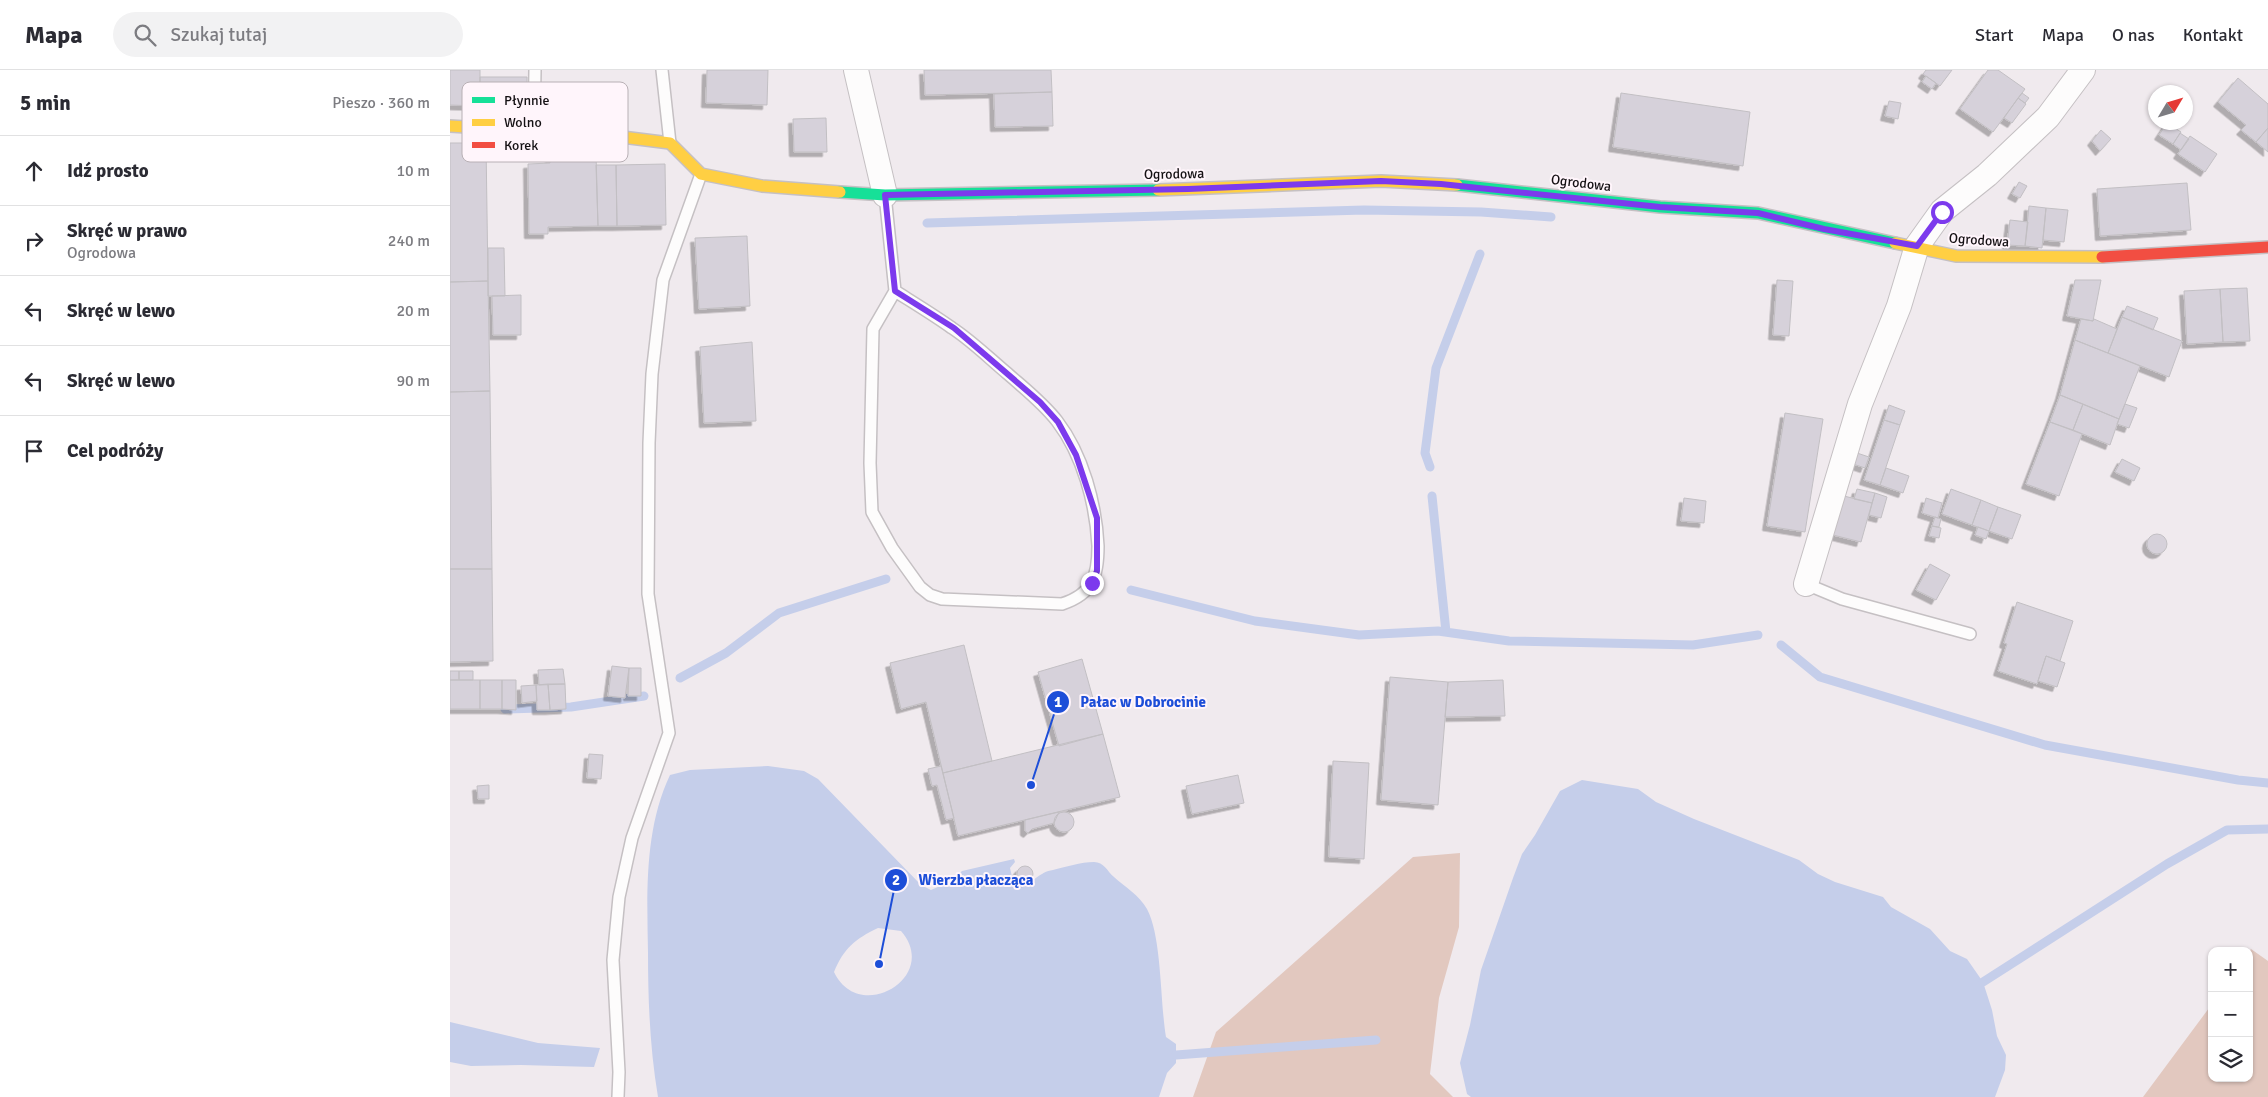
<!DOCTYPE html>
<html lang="pl">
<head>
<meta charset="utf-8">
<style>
  body { margin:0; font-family:Signika,sans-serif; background:#f2f2f3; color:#2b2b33 }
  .controls { position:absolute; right:15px; bottom:15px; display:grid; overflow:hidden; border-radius:10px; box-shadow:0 1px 4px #0004 }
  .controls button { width:45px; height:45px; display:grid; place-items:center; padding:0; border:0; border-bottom:1px solid #e1e1e2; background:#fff; color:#2b2b33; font:25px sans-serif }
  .compass { position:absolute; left:1698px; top:15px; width:45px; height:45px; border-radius:50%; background:#fff; box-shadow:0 1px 4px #0004; rotate:52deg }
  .stop { position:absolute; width:15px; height:15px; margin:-11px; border:4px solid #7c3aed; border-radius:50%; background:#fff }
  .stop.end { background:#7c3aed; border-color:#fff; box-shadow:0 1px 5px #0008 }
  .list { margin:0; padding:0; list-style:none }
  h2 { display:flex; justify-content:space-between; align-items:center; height:65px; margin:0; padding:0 20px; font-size:21px }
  h2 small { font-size:16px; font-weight:400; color:#7c7c81 }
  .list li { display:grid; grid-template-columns:32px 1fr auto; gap:15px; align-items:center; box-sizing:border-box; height:70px; padding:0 20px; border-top:1px solid #e1e1e2 }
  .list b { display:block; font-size:19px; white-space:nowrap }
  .list p { margin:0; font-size:16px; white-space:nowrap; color:#7c7c81 }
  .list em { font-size:16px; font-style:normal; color:#7c7c81 }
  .icon { flex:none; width:28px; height:28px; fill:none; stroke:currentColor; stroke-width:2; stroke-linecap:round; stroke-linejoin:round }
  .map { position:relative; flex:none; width:1818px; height:1027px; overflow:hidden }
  header { display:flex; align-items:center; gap:30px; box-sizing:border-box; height:70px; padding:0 25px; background:#fff; border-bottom:1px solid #e1e1e2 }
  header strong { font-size:24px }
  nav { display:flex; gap:28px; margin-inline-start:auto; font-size:18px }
  .search { width:350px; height:45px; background:#f2f2f3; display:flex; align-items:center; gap:12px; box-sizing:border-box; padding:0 18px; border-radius:28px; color:#7c7c81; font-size:19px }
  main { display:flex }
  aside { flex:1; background:#fff }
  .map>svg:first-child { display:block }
  .forest { fill:#e2c8bf }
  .water { fill:#c5ceea; fill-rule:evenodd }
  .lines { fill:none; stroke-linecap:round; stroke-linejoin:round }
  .stream { stroke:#c5ceea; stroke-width:9 }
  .building { fill:#d6d1da; stroke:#c2bfc3; filter:url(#shadow) }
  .lane-casing { stroke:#c5c0c3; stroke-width:14 }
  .street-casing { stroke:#c5c0c3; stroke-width:26 }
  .fast-casing { stroke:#c5c0c3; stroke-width:14 }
  .slow-casing { stroke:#c5c0c3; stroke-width:14 }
  .jam-casing { stroke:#c5c0c3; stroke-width:14 }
  .lane { stroke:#fdfcfc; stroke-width:11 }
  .street { stroke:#fdfcfc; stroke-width:24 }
  .fast { stroke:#16e098; stroke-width:11 }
  .slow { stroke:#ffcf43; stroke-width:11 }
  .jam { stroke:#f24e42; stroke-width:11 }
  .route { stroke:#7c3aed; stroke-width:6 }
  .labels { text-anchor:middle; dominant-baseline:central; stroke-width:4; stroke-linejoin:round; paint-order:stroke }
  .street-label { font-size:14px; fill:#141013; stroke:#fff5fb }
  .key { fill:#fff5fb; stroke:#b8b0b5; stroke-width:1 }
  .key-label { font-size:14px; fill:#141013 }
  .leader { fill:none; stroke:#1d4ed8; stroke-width:2 }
  .callout-dot { fill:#1d4ed8; stroke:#fff5fb; stroke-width:2 }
  .mark-label { font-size:15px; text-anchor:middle; font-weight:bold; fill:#fff }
  .callout-label { font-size:15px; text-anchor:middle; font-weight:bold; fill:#1d4ed8; stroke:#fff5fb; stroke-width:4; stroke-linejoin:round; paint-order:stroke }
</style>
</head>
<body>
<header>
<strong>Mapa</strong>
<div class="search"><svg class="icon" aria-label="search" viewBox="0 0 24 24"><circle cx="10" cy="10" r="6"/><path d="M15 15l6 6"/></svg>Szukaj tutaj</div>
<nav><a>Start</a><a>Mapa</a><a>O nas</a><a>Kontakt</a></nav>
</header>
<main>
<aside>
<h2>5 min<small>Pieszo · 360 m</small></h2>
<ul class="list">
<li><svg class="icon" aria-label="ahead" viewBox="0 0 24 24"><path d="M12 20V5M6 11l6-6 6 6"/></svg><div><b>Idź prosto</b></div><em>10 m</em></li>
<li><svg class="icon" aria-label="right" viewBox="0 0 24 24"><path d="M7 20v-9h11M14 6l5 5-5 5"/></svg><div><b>Skręć w prawo</b><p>Ogrodowa</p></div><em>240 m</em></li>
<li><svg class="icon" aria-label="left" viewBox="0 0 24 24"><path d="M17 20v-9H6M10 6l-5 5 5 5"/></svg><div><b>Skręć w lewo</b></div><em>20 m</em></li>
<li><svg class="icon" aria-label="left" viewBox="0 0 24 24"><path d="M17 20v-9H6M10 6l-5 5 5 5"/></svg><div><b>Skręć w lewo</b></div><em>90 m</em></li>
<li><svg class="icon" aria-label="arrive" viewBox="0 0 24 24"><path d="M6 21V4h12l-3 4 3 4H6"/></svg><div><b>Cel podróży</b></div></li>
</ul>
</aside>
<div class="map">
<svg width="1818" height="1027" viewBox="0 0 1818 1027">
  <defs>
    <filter id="shadow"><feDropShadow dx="-4.5" dy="4.5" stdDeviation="0" flood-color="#0004"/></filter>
  </defs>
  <rect width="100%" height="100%" fill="#f0eaee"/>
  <path class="forest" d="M1010,783L1009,857L989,928L980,1004L1003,1027H743L766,962L963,787Z
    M1801,879L1818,891V1027H1693L1762,934V1008H1799V882Z"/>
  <path class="water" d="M318,696L354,701L368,709L471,815L481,820L499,812L512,801L564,789L565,792L560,798L563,811C580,821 586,802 603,800C615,797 631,792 644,792C654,792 657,801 664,807C675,817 689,825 697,839C712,867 710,932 716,967L726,974V993L717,1003L709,1027H208C200,979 198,932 198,883C197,824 194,760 220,705L240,700ZM428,858L451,861C491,907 409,955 384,902C394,878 405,869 428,858Z
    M1132,710L1188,719L1206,732L1244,749L1349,790L1368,804L1385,812L1433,827L1441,837L1480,859L1500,881L1517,889L1533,912L1542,940L1547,966L1556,985L1555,1000L1545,1027H1021L1017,1024L1010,993L1020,955L1031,900L1063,808L1072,784L1085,765L1110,721Z
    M0,952L88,973L150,978L144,997L71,995L21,996L0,992Z"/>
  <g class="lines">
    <path class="stream" d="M477,153L914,140L1031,142L1101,147
      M980,397L975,383L986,298L1030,184
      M982,426L996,562
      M681,520L805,551L909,565L988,561L1059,571L1243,575L1308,565
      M1331,575L1370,607L1595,675L1788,710L1818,713
      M230,608L276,583L329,543L436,509
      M55,639L121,637L194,626
      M1533,912L1717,794L1777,760L1818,759
      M726,985L926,970"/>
  </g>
  <path class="building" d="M0,0H30V36L0,35Z
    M257,0H318L317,35L256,33Z
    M474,0H601L602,22L475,25Z
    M1476,0H1502L1490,16L1473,4Z
    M1538,0H1548L1575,19L1543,62L1510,39Z
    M1476,6L1486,13L1482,19L1472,12Z
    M30,7H77V36H30Z
    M1788,8L1818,34V58L1806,72L1791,60L1796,55L1768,32Z
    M602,22L603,56L545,57L544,24Z
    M1171,23L1300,42L1293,96L1163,77Z
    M1572,23L1579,28L1575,33L1568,28Z
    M1568,28L1576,34L1562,53L1554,48Z
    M1439,31L1451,33L1448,49L1435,46Z
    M376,48L377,82H344L343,49Z
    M1717,53L1731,62L1723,74L1709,65Z
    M1818,58V82L1806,72Z
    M1651,60L1661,69L1650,81L1642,71Z
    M1730,63L1739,69L1731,80L1723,74Z
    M1740,66L1767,84L1755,102L1728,84Z
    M0,73H36L38,211L0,212Z
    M100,84H146L148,156L98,157V164H79L78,94L100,93Z
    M215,94L216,155L167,156L166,95Z
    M146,95H166L167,156H148Z
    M1569,112L1577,116L1570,128L1562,124Z
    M1737,113L1741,160L1650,166L1647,119Z
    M1579,136L1596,138L1592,178L1575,176Z
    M1596,138L1618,140L1614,172L1593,170Z
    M1560,150L1578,152L1575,176L1557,175Z
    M297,166L300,236L249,239L245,168Z
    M38,178H54L55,226H38Z
    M1327,210L1343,211L1339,266L1323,265Z
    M1625,210H1651L1643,251L1617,246Z
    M38,211L40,321L0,322V212Z
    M1797,218L1800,271L1773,272L1770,219Z
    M1770,219L1773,272L1737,274L1734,221Z
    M71,225V265H43L42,226Z
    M1677,236L1708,248L1703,260L1672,247Z
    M1672,247L1732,271L1719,307L1658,283Z
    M1631,249L1643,251L1644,249L1667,259L1658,283L1625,270Z
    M1625,270L1690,296L1669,349L1610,325Z
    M302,272L306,351L254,353L250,277Z
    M40,321L42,499H0V322Z
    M1610,325L1633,334L1623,360L1600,352Z
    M1633,334L1669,349L1660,375L1623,360Z
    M1675,334L1687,338L1679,358L1667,354Z
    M1439,335L1455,341L1450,355L1434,350Z
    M1335,343L1373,349L1355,462L1317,456Z
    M1434,350L1450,355L1430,415L1414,410Z
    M1600,352L1632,364L1609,426L1576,414Z
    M1407,383L1419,387L1415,398L1403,394Z
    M1672,389L1690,398L1684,411L1665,402Z
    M1436,398L1459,406L1453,423L1430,415Z
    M1407,419L1425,423L1422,433L1404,429Z
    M1501,419L1531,430L1522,455L1492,444Z
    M1425,423L1437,427L1431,448L1419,445Z
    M1390,425L1422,433L1411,472L1379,464Z
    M1234,428L1256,431L1254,453L1231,451Z
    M1476,428L1492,433L1488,448L1472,443Z
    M1531,430L1548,437L1539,461L1522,455Z
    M1548,437L1571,445L1562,469L1539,461Z
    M1485,447L1491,449L1489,457L1482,456Z
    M1482,456L1491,458L1489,468L1479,466Z
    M1528,457L1539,461L1536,469L1525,465Z
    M1697 474a10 10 0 1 1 20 0a10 10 0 1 1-20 0Z
    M1480,494L1500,505L1486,530L1466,520Z
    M0,499H42L43,591L0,592Z
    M1567,532L1623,551L1610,591L1596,586L1587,614L1548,601L1557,574L1554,573Z
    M514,575L542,691L493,703L476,632L451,639L440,593Z
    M1596,586L1615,593L1607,617L1588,611Z
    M632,589L653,664L609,676L588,602Z
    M162,596L179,598L175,628L158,626Z
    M179,598H191V626H178Z
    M113,599L115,614L89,615L88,600Z
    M0,601H9V610H0Z
    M9,601H23V610H9Z
    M940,607L998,612L988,735L931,730Z
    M0,610H30V639H0Z
    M30,610H52V639H30Z
    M52,610H66V640L52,639Z
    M1053,610L1055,646L995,647L998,612Z
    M98,614L100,640H87L86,615Z
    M98,614H115L116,639L100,640Z
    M86,615L87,631L72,633L71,616Z
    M653,664L670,727L508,766L493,703Z
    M139,684L153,685L151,709L137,708Z
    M883,691L919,693L914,789L879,787Z
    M491,696L504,748L496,750L487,715L482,716L478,699Z
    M788,705L794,733L742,744L736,716Z
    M39,715V729H28L27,716Z
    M604 752a10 10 0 1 1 20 0a10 10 0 1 1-20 0Z
    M609,742L604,753L582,759L578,763L575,761V750Z
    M567 804a8 8 0 1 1 16 0a8 8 0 1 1-16 0Z"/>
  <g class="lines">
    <g class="lane-casing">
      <path id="lane" d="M212,0L220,73
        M84,61L85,0
        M435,125L445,221C464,233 484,245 502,258C522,271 540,289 558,304C575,319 593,333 607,351C633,385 646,434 648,476C648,506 643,524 612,534L492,529L480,525L470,517L442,478L422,442L420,393L423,259L445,221
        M1356,514L1392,529L1520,564
        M168,1027L169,1002L163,890L169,827L182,768L219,663L198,524L199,373L202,304L213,210L251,104"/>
    </g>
    <g class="street-casing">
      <path id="street" d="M406,0L435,125
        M1356,514L1410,334L1449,236L1467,176L1492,141L1537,105L1598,47L1633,0"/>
    </g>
    <g class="fast-casing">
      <path id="fast" d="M1007,115L1210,137L1308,143L1445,173
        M390,122L435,125L708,120"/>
    </g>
    <g class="slow-casing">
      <path id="slow" d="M0,56L172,67L220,73L251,104L312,116L390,122
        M708,120L931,111L1007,115
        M1445,173L1506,186L1652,187"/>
    </g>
    <g class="jam-casing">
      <path id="jam" d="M1652,187L1818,177"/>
    </g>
    <use href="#lane" class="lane"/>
    <use href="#street" class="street"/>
    <use href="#fast" class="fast"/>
    <use href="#slow" class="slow"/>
    <use href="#jam" class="jam"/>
  </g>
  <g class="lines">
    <path class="route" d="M642,513L647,501V448L626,385L608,352L590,332L504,258L445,221L435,125L738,119L931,111L991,114L1210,137L1308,143L1374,159L1467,176L1492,142"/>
  </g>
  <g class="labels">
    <g class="street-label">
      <text transform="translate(724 104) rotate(-1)">Ogrodowa</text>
      <text transform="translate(1131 113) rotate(7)">Ogrodowa</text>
      <text transform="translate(1529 170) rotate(4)">Ogrodowa</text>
    </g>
  </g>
  <rect x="12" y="12" width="166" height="80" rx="8" class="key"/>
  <rect x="22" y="27" width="23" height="6" fill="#16e098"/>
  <rect x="22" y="49" width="23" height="7" fill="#ffcf43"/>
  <rect x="22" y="72" width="23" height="6" fill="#f24e42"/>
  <g class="key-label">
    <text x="54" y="35">Płynnie</text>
    <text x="54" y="57">Wolno</text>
    <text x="54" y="80">Korek</text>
  </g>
  <path class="leader" d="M581 715L608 632M429 894L446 810"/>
  <g class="callout-dot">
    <circle cx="581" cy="715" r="5"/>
    <circle cx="429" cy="894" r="5"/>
    <circle cx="608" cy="632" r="12"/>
    <circle cx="446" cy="810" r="12"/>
  </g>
  <g class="mark-label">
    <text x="608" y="637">1</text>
    <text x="446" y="815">2</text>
  </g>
  <g class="callout-label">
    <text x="693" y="637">Pałac w Dobrocinie</text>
    <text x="526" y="815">Wierzba płacząca</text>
  </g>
</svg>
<div class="controls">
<button>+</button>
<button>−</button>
<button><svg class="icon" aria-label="layers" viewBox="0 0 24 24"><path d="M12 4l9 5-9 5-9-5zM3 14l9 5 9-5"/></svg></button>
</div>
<svg class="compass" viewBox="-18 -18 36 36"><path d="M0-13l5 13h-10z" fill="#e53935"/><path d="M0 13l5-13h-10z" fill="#7c7c81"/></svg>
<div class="stop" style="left:1492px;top:142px"></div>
<div class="stop end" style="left:642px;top:513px"></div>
</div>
</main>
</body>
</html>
